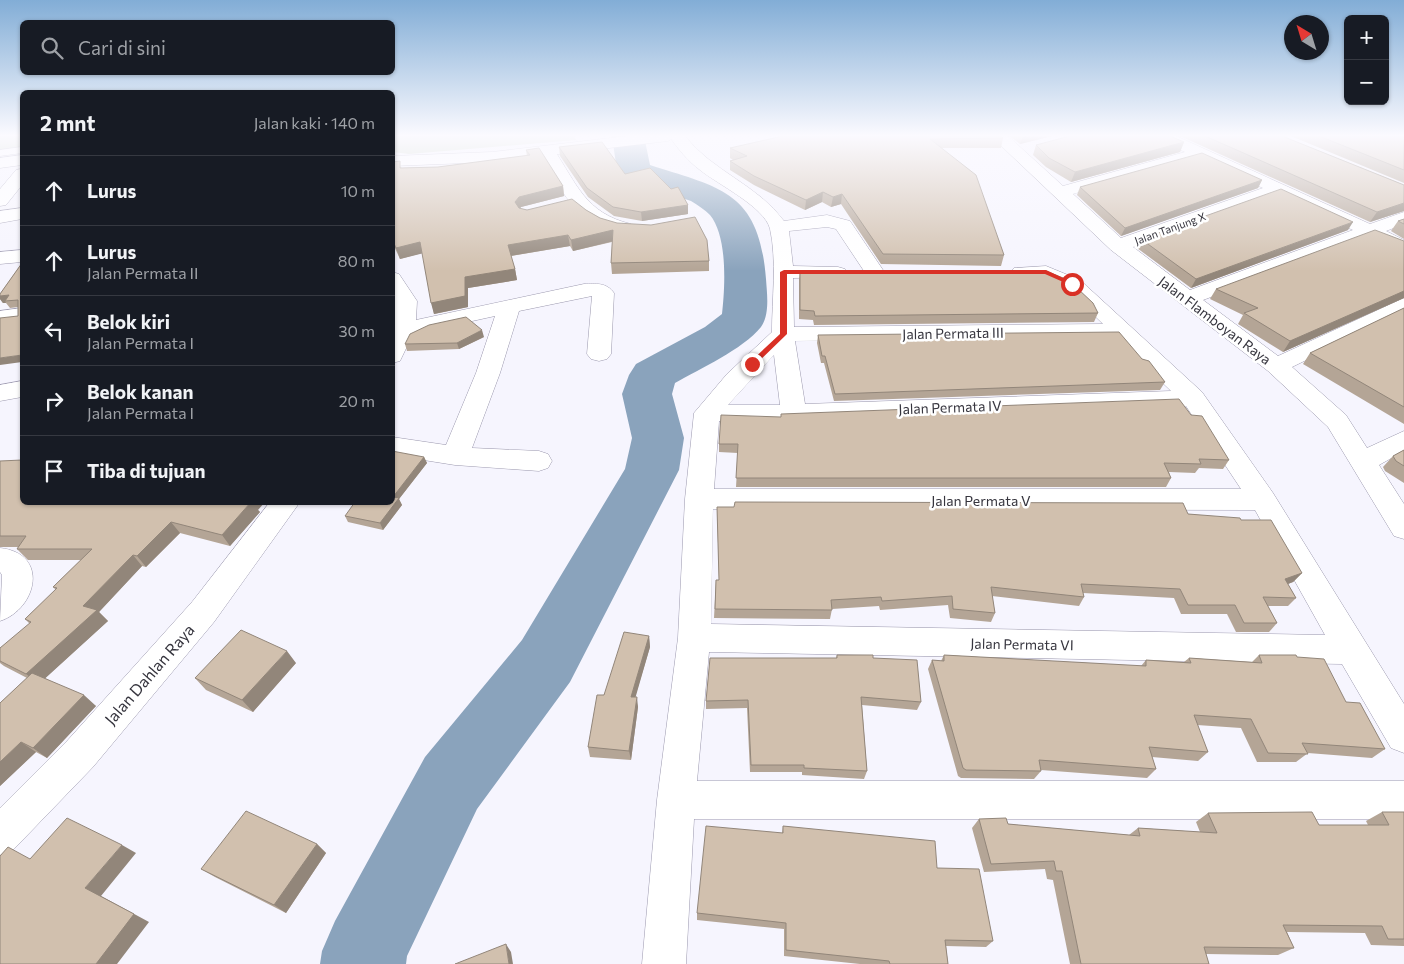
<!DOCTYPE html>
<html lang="id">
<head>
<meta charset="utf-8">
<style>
  body { margin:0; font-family:Commissioner,sans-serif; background:#20242c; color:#f1f3f6 }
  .controls { position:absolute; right:15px; top:15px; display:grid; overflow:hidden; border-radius:8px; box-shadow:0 1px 4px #0004 }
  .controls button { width:45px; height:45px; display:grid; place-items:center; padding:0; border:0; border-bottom:1px solid #363941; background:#171b24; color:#f1f3f6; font:25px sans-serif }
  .compass { position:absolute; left:1284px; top:15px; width:45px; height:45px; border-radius:50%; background:#171b24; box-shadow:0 1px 4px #0004; rotate:322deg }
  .stop { position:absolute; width:15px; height:15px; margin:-11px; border:4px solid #d93025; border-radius:50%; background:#fff }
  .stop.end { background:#d93025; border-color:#fff; box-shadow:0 1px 5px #0008 }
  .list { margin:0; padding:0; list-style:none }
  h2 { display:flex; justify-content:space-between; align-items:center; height:65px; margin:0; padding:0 20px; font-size:21px }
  h2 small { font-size:16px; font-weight:400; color:#9ea1a6 }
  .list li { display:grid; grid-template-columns:32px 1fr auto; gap:15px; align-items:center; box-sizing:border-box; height:70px; padding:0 20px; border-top:1px solid #363941 }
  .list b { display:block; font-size:19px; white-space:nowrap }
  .list p { margin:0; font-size:16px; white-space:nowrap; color:#9ea1a6 }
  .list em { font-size:16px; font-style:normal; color:#9ea1a6 }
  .icon { flex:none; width:28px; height:28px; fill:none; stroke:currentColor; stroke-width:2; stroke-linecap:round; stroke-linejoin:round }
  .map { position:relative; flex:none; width:1404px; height:964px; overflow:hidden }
  .search { position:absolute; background:#171b24; box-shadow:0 1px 4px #0004; left:20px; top:20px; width:375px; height:55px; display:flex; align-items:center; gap:12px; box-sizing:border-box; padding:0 18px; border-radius:8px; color:#9ea1a6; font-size:19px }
  .panel { position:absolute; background:#171b24; box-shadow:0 1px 4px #0004; left:20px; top:90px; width:375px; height:415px; border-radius:8px }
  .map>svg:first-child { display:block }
  .green { fill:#c5d2b9 }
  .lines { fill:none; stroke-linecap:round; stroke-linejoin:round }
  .river { fill:#8aa3bc; fill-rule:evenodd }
  .lane-casing { stroke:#9b98ae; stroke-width:1 }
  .street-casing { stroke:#9b98ae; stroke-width:1 }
  .secondary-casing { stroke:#9b98ae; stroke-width:1 }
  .lane { fill:#fff; fill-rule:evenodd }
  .street { fill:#fff; fill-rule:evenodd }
  .secondary { fill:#fff; fill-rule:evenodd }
  .wall { fill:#b4a596 }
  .shaded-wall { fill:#92867a }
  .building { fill:#d1c0ae; stroke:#92867a }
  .route { fill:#d93025 }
  .labels { text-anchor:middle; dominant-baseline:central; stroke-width:5; stroke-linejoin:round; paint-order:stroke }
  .far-street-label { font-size:11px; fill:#36353e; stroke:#fff }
  .street-label { font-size:14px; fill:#36353e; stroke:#fff }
  .near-street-label { font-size:16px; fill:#36353e; stroke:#fff }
</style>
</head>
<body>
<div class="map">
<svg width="1404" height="964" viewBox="0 0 1404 964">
  <rect width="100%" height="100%" fill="#f6f5fe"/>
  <path class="green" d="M0,136H22V147L0,150Z
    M393,136H575L576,140L409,154L393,152Z"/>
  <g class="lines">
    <path class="river" d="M612,136H644L650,165C721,188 759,191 766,279C767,294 770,314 761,327C742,350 701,368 675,383L672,394L684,438L679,470L570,682L477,809L407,956L406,964H320L322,951L335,921L425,757L522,640L625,469L632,438L622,394L629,375L636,364L705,327L722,314C725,288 728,237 710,215C705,210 698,205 691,201L622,178L617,171Z"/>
    <g class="lane-casing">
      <path id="lane" d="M22,147V153L0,156V150Z"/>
    </g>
    <g class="street-casing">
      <path id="street" d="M669,136H685C712,171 758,185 784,221L827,215L850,221L885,273L882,277L875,279L868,277L836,229L827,227L789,231L793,266L838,267L845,269L848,273L845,277L793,278L794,327L1103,324L1066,288L1043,278L1014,276L1011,272L1014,268L1046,266L1080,280L1202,392L1273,493L1404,704V753L1391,748L1342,664L709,652L697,781H1404V819H694L686,964H642L657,800L678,638L685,499L694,413L727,374L772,332C772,300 777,260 770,229C765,207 717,184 700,170C688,161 678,149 669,136ZM1116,338L1171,391L805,404L795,341ZM774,355L780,405H728ZM1186,406L1241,489H714L719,421H794ZM713,509L1255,510L1325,635L711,624Z
        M991,136H1008L1063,186L1185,152L1157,139L1155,136H1176L1370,224L1404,212V224L1386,231L1404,240V253L1368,238L1203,300L1278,356L1404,298V312L1292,367L1346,415L1367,448L1404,431V451L1379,465L1404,504V539L1394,536L1328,427L1268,371L1111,250ZM1199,159L1263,188L1121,238L1073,194ZM1277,195L1353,230L1190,290L1133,247Z
        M547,147L553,148C577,184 585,213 631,224L634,228L631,232C587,243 556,183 539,152L541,148Z
        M22,169V185L6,205L0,206V189L16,170Z
        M22,208V219L0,223V211Z
        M22,250V262L0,264V252Z
        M392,272L399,274L417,301L416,320L584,284C596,284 606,282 614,293L611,354L607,359L599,361L591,359L587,354L592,296L519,311L500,373L472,448L539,451L548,454L552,461L548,468L539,471L455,465L392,455V437L446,445L476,373L495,316L413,334L400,361L392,363L395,301L392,296Z
        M22,308V321L0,325V311Z
        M22,381V397L0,401V385Z
        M270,502H300L214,622L93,767L14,849L0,855V808L67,741L192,602Z
        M0,548C50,553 37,609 0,621L2,575L0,572Z"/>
    </g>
    <g class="secondary-casing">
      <path id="secondary" d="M628,136H676L668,141L492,162L392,166V156L492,152Z
        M22,155V165L0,168V158Z"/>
    </g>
    <use href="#lane" class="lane"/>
    <use href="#street" class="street"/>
    <use href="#secondary" class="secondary"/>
  </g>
  <path class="wall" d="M783,136L1003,138L1001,148H942L1004,255L1001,266L881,264L841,204L831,207L822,202L805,210L754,185L730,170V161L733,160L730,158V148Z
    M1010,136H1052L1020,144Z
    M1180,136H1282L1404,185V211L1370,222Z
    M1291,136H1400L1404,137V183Z
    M1184,142L1180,152L1071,182L1046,167L1033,155L1036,145Z
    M559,147L625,174L688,205V214L642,221L614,216L588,197L560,156Z
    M526,150L563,186L564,196L521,207L520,209L527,210H586L600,218L709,261V271L612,274L611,263L612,242L573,251L570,246L511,256L515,269L517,280L468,288V307L434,314L422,253L400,259L392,242V162L402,168L438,167L527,156Z
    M1262,180L1258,188L1121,236L1077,195L1080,187Z
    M1404,219V239L1391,231L1398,221Z
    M1348,230L1191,288L1137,248L1141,239Z
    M1404,241V298L1283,352L1238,324L1243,315L1210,299L1216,289Z
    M22,263L18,316V307L10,308L6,303H3L0,299V294Z
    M800,271L1072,288L1098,313L1094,322L814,325L813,320L799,319V280Z
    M1404,308V424L1303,364L1310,353Z
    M818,335L1142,359L1165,382L1160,390L834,401L824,363H821L817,343Z
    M484,337L459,349L407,351L405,344Z
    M1191,415L1229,460L1223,469L1199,468L1195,473L1169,472L1171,478L1166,487H736L738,453L719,452V444Z
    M1404,450V483L1385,471L1383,467L1393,456Z
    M424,457L427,463L399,499L402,505L383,530L348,522L345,516Z
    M0,461L22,502L258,510L260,512L230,546L180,533L146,567L142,566L99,612L108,621L45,678L96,706L47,758L36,752L0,786V703L27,678L4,666L0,663V648L30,624L25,619L56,590L53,587L81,560H28L17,549L18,547H0Z
    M717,507L1188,514L1241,520L1302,573L1293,582L1288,584L1296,598L1288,606H1268L1277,623L1269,632H1236L1227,614H1181L1174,598L1083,593L1084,597L1079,606L992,596L995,613L991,622L950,618L948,605L880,610L879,606L832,609L830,619L714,618L716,580H719Z
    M649,636L650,647L635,697L638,707L631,760L590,757L588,747L604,695Z
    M837,655L873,658L921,702L917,710L862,705L867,771L864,779L802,775V772H750L747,708L706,709V701L836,658Z
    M944,655L1141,666L1146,660L1184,662L1189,658L1252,662L1259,655L1297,657L1346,702L1385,749L1372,758L1308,753L1296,762H1257L1241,728L1197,725L1208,752L1198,761L1152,757L1156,769L1147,778L1041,770V771L1034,779L961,778L958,776L928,669L932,660L941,661Z
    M296,663L253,712L206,690L195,678Z
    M1382,812H1404V946L1371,945L1365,933L1287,932L1294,948L1278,955L1206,954L1209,964H1070L1053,880L1047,879L1045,869L984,872L972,828L979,819L1008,824L1129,835L1138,828L1200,832L1196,822L1208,813L1319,825H1368L1366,821Z
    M783,826L937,868L993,941L986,947L946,946L948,964H860L784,956V929L697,920V913L782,833Z
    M317,844L326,853L286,913L215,877L201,869Z"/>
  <path class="shaded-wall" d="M1023,136H1052L1020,144Z
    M1184,142L1180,152L1071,182L1075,172Z
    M1262,180L1258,188L1121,236L1125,228Z
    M563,186L564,196L521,207L517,212L515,202L519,197Z
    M823,192L822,202L805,210L806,200Z
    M842,194L841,204L831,207L833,197Z
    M1404,203V211L1370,222L1377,212Z
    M688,205V214L642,221L641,212Z
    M1353,222L1348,230L1191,288L1196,279Z
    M613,230L614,241L573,251L571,240Z
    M568,235L570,246L510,256L508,245Z
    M420,242L424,253L400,259L396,248Z
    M515,269L517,280L468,288V307L434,314L431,303L465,277Z
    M1404,291V298L1283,352L1290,341Z
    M9,295L5,301L6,303H3L0,299V296Z
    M482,330L484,337L459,349L457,343Z
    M22,355V362L0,365V358Z
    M424,457L427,463L399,499L402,505L383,530L380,523L393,497Z
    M251,502H265L258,510L260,512L230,546L222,535Z
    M171,522L180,533L146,567L137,556Z
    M133,555L142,566L99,612L108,621L39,684L26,674L83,606Z
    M1302,573L1293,582L1277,588L1285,579Z
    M649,636L650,647L633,706L631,697Z
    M287,651L296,663L253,712L242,700Z
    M84,695L96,706L47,758L33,748Z
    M637,697L638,707L631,760L629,751Z
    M21,742L36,752L0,786V762Z
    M317,844L326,853L286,913L274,905Z
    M122,845L136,853L101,896L149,922L117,964H96L85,888Z
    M506,944L511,952L513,964H509Z"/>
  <path class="building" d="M783,136H1001L1003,138L930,139L976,175L1004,255L883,254L842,194L833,197L823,192L806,200L754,176L730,161L747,156L730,148Z
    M1070,136H1170L1184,142L1075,172L1049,158L1036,145Z
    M1205,136H1282L1404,185V203L1377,212Z
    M1319,136H1400L1404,137V170Z
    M602,142L625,174L650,168L671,189L678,187L688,205L641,212L613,207L587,188L559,147Z
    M539,148L563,186L519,197L515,202L519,208L527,210L572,199L586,210L600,218L617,223L651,225L695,217L707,240L709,261L611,263L613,230L571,240L568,235L508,245L515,269L465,277V296L431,303L420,242L396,248L392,239V162L400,161V168L438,167L530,155L526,150Z
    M1202,153L1262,180L1125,228L1080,187Z
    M1281,189L1353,222L1196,279L1141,239Z
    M1404,219V224L1398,221Z
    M1375,230L1404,241V291L1290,341L1244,313L1258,308L1216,289Z
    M22,263V355L0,358V318L18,316V300L5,301L9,295L0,296V294Z
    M800,271H1046L1068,280L1072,288H1077L1093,303L1098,313L815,316L814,311L800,310Z
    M1404,308V407L1310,353Z
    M466,317L482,330L457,343L405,344L410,334L429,325Z
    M1119,332L1142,359L1149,361L1165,382L835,394L825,356H822L818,335Z
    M1179,399L1191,415L1202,416L1229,460L1199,459L1201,464L1164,463L1171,478H736L738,444H719L721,415L781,417V414Z
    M1404,450V466L1396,461L1393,456Z
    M392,451L424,457L393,497L399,498L380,523L345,516L355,502H392Z
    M22,460V502H251L222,535L171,522L137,556L133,555L83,606L97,610L26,674L0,661V648L31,622L25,619L57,588L53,587L92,549H17L26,536H0V461Z
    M735,502L1183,503L1188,514L1240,518L1241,520H1271L1302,573L1285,579L1296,598L1263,597L1277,623H1244L1235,605H1188L1180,589L1081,584L1084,597L991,587L995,613L953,609L952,596L882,601L881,597L831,600L832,610L715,609L716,580H719L717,507H734Z
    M241,630L287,651L242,700L195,678Z
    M624,632L649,636L631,697H637L629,751L588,747L597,695H604Z
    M837,655H873V658L917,660L921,702L861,697L867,771L804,768V765H751L748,700L706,701L710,658H837Z
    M944,655L1146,666V660L1191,663L1189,658L1262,663L1259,655H1296L1297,657L1324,659L1346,702L1360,703L1385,749L1302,743L1308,754L1268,753L1251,719L1194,715L1208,752L1149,747L1156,769L1039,760L1041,771L966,770L963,768L932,660L944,661Z
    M32,673L84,695L33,748L21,742L0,762V703Z
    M246,811L317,844L274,905L201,869Z
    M1312,812L1319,825H1389L1382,812H1404V939H1388L1382,926L1283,925L1294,948L1204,947L1209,964H1081L1062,871H1056L1054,861L991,864L979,819L1006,818L1008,824L1140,836L1138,828L1217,833L1208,813Z
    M67,818L122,845L85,888L134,914L96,964H0V856L8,847L30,859Z
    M706,826L783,833V826L935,841L937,868L979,869L993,941L945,940L948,964H890L889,961L786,950V923L697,913Z
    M506,944L509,964H455Z"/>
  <linearGradient id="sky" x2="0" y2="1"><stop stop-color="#82add6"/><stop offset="0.5" stop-color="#fbfaff"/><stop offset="1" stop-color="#fbfaff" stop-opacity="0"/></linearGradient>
  <rect width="1404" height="271" fill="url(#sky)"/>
  <path class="route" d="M784,270H1046L1076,284L1070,285L1045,274H787V334L755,365H750V362L780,334V272Z"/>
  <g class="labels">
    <g class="far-street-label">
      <text transform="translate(1170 228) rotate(-20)">Jalan Tanjung X</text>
    </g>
    <g class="street-label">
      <text transform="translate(1215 320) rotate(37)">Jalan Flamboyan Raya</text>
      <text transform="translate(953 333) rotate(-1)">Jalan Permata III</text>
      <text transform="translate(950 407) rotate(-2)">Jalan Permata IV</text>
      <text x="981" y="500">Jalan Permata V</text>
      <text transform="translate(1022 644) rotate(1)">Jalan Permata VI</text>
    </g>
    <g class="near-street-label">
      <text transform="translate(149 674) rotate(-49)">Jalan Dahlan Raya</text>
    </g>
  </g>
</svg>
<div class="controls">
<button>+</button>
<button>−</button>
</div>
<svg class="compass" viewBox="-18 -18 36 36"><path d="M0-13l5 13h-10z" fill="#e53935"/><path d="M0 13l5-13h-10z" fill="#9ea1a6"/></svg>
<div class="stop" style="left:1072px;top:284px"></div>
<div class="stop end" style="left:752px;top:364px"></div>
<div class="search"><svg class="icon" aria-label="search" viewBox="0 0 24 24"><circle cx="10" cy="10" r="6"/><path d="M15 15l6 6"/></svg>Cari di sini</div>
<section class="panel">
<h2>2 mnt<small>Jalan kaki · 140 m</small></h2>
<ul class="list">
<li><svg class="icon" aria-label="ahead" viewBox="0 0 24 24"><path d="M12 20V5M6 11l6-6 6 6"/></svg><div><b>Lurus</b></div><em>10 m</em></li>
<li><svg class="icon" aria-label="ahead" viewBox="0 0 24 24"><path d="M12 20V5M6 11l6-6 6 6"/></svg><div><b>Lurus</b><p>Jalan Permata II</p></div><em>80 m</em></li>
<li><svg class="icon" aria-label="left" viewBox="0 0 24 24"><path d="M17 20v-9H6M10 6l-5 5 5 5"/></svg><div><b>Belok kiri</b><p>Jalan Permata I</p></div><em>30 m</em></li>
<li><svg class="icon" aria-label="right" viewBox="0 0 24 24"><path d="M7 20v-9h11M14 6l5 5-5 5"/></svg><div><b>Belok kanan</b><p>Jalan Permata I</p></div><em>20 m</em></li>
<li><svg class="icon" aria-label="arrive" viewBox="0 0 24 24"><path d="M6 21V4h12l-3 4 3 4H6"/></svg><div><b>Tiba di tujuan</b></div></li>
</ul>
</section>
</div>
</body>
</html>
